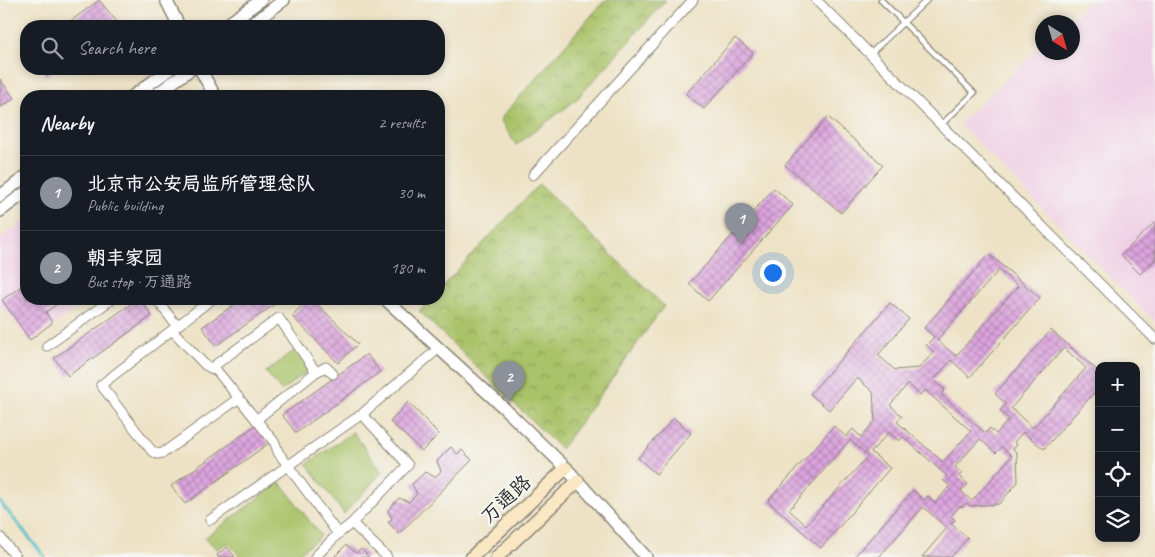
<!DOCTYPE html>
<html lang="en">
<head>
<meta charset="utf-8">
<style>
  body { margin:0; font-family:Caveat,"LXGW WenKai TC",sans-serif; background:#242831; color:#f1f3f6 }
  .controls { position:absolute; right:15px; bottom:15px; display:grid; overflow:hidden; border-radius:10px; box-shadow:0 2px 8px #0003 }
  .controls button { width:45px; height:45px; display:grid; place-items:center; padding:0; border:0; border-bottom:1px solid #363941; background:#171b24; color:#f1f3f6; font:25px sans-serif }
  .compass { position:absolute; left:1035px; top:15px; width:45px; height:45px; border-radius:50%; background:#171b24; box-shadow:0 2px 8px #0003; rotate:143deg }
  .you { position:absolute; left:772px; top:272px; width:18px; height:18px; margin:-12px; border:4px solid #fff; border-radius:50%; background:#1a73e8; box-shadow:0 0 0 8px #1a73e833 }
  .badge { display:grid; place-items:center; width:32px; height:32px; border-radius:50%; background:#8c9099; color:#fff; font-size:16px; font-weight:700 }
  .pin { position:absolute; translate:-50% -41px; filter:drop-shadow(0 1px 2px #0008) }
  .pin::after { content:''; position:absolute; top:26px; width:18px; height:15px; background:inherit; clip-path:polygon(0 0,100% 0,50% 100%) }
  .list { margin:0; padding:0; list-style:none }
  h2 { display:flex; justify-content:space-between; align-items:center; height:65px; margin:0; padding:0 20px; font-size:21px }
  h2 small { font-size:16px; font-weight:400; color:#9ea1a6 }
  .list li { display:grid; grid-template-columns:32px 1fr auto; gap:15px; align-items:center; box-sizing:border-box; height:75px; padding:0 20px; border-top:1px solid #363941 }
  .list b { display:block; font-size:19px; white-space:nowrap }
  .list p { margin:0; font-size:16px; white-space:nowrap; color:#9ea1a6 }
  .list em { font-size:16px; font-style:normal; color:#9ea1a6 }
  .icon { flex:none; width:28px; height:28px; fill:none; stroke:currentColor; stroke-width:2; stroke-linecap:round; stroke-linejoin:round }
  .map { position:relative; flex:none; width:1155px; height:557px; overflow:hidden }
  .search { position:absolute; background:#171b24; box-shadow:0 2px 8px #0003; left:20px; top:20px; width:425px; height:55px; display:flex; align-items:center; gap:12px; box-sizing:border-box; padding:0 18px; border-radius:20px; color:#9ea1a6; font-size:19px }
  .panel { position:absolute; background:#171b24; box-shadow:0 2px 8px #0003; left:20px; top:90px; width:425px; height:215px; border-radius:20px }
  .map>svg:first-child { display:block }
  .built { fill:#f0d0e5 }
  .park { fill:url(#park-crowns); stroke:#6a774a }
  .garden { fill:#aac369; stroke:#6a774a }
  .lines { fill:none; stroke-linecap:round; stroke-linejoin:round }
  .stream { stroke:#4ebcc4; stroke-width:3 }
  .building { fill:url(#building-cross-hatch); fill-rule:evenodd }
  .service-casing { stroke:#8c8678; stroke-width:7 }
  .minor-casing { stroke:#8c8678; stroke-width:11 }
  .tertiary-casing { stroke:#8c8678; stroke-width:14 }
  .secondary-casing { stroke:#8c8678; stroke-width:15 }
  .service { stroke:#fff; stroke-width:4.5 }
  .minor { stroke:#fff; stroke-width:9 }
  .tertiary { stroke:#fff; stroke-width:11 }
  .secondary { stroke:#fae7c3; stroke-width:12 }
  .labels { text-anchor:middle; dominant-baseline:central; stroke-width:4.5; stroke-linejoin:round; paint-order:stroke }
  .street-label { font-size:20px; fill:#2b2b2b; stroke:#f6f6f2 }
</style>
</head>
<body>
<div class="map">
<svg width="1155" height="557" viewBox="0 0 1155 557">
  <defs>
    <pattern id="park-crowns" width="20" height="18" patternUnits="userSpaceOnUse" patternTransform="scale(1.25)"><rect width="20" height="18" fill="#aac369"/><path d="M2 6a3 3 0 1 1 6 0M12 15a3 3 0 1 1 6 0" fill="none" stroke="#8b9f57"/></pattern>
    <pattern id="building-cross-hatch" width="8" height="8" patternUnits="userSpaceOnUse" patternTransform="scale(1.25)"><rect width="8" height="8" fill="#dca4de"/><path d="M0 0l8 8M0 8l8-8" fill="none" stroke="#b386b4"/></pattern>
  </defs>
  <rect width="100%" height="100%" fill="#f6f6f2"/>
  <filter id="ink" filterUnits="userSpaceOnUse"><feTurbulence type="fractalNoise" baseFrequency=".02" numOctaves="2"/><feDisplacementMap in="SourceGraphic" scale="10" xChannelSelector="R" yChannelSelector="G"/><feConvolveMatrix kernelMatrix="1 2 1 2 8 2 1 2 1" color-interpolation-filters="sRGB"/></filter>
  <filter id="wash" filterUnits="userSpaceOnUse"><feTurbulence type="fractalNoise" baseFrequency=".0096" numOctaves="4" result="noise"/><feDisplacementMap in="SourceGraphic" scale="20" xChannelSelector="R" yChannelSelector="G"/><feGaussianBlur stdDeviation="1.12" result="paint"/><feColorMatrix in="noise" values="0 0 0 0 0 0 0 0 0 0 0 0 0 0 0 0 0 1.4 0 .05"/><feComposite in="paint" operator="in"/></filter>
  <g filter="url(#wash)">
    <rect width="100%" height="100%" fill="#ede2c5"/>
    <path class="built" d="M1092,0H1155V322L959,124L1042,46V52H1072V22H1068Z
      M26,220V299H88L31,342L0,305V238Z"/>
    <path class="park" d="M605,0H666L576,100L516,145L500,119Z
      M539,184L664,306L561,449L419,311L430,299H439V290Z"/>
    <path class="garden" d="M295,350L309,370L281,391L266,372Z
      M353,432L382,472L344,514L307,464Z
      M280,482L321,536L294,557H241L228,543L217,549L205,538Z"/>
    <g class="lines">
      <path class="stream" d="M0,502L45,557"/>
    </g>
    <g id="blocks">
      <path class="building" d="M99,0L118,23L113,26H64Z
        M735,38L753,53L704,109L686,94Z
        M41,69H56L46,76Z
        M0,79L14,98L0,108Z
        M828,117L883,165L841,213L785,165Z
        M774,188L793,205L708,301L689,284Z
        M1155,222V260L1140,274L1121,255Z
        M989,254L1040,298L970,377L951,360L934,380L945,390L941,394L985,433L990,428L996,434L1009,419L1000,411L1006,404L995,394L1051,330L1099,372V387L1044,449L1023,432L1014,442L1017,445L1013,449L1017,453L1018,482L999,504L970,506L966,503L962,507L960,506L951,516L955,520L951,524L968,538L951,557H922L947,528L923,507L879,557H854L913,490L924,500L928,496L935,503L950,486L943,480L947,476L903,437L899,441L889,432L871,452L890,468L821,548L768,501L834,426L846,437L853,429L861,437L875,421L873,392L857,378L829,410L810,394L890,303L909,319L878,355L895,370L919,368L934,352L926,345L934,337L924,328ZM999,270L1018,286L956,356L937,340ZM1064,348L1086,368L1033,428L1011,408ZM908,384L920,395L925,390L971,431L943,462L897,422L902,416L890,405ZM980,439L996,453L1002,447L1012,456L972,501L961,491L968,484L959,476L962,473L955,467ZM850,440L868,456L806,525L789,510Z
        M26,283V299H64L46,312L52,323L30,340L2,300Z
        M138,299H140L152,316L68,376L54,358Z
        M242,299H282L216,346L202,327Z
        M308,299H312L358,344L338,363L292,316Z
        M367,354L380,372L296,433L282,415Z
        M408,402L439,434L422,451L390,422Z
        M674,418L691,433L656,474L638,458Z
        M256,425L269,443L185,504L171,486Z
        M451,447L457,454L462,450L472,460L399,534L388,522L392,519L388,510L399,498L409,502L417,494L412,484L425,472L435,477L441,471L437,461Z
        M346,545L356,553L361,549L369,557H334Z
        M227,547L235,557H218L217,555Z"/>
    </g>
  </g>
  <g filter="url(#ink)">
    <use href="#blocks" fill-opacity="0" stroke="#8c8678" stroke-width="1"/>
    <g class="lines">
      <g class="service-casing">
        <path id="service" d="M881,0L974,93L941,125
          M870,54L927,0"/>
      </g>
      <g class="minor-casing">
        <path id="minor" d="M816,0L1155,339
          M533,175L693,0
          M156,299L177,326
          M172,330L212,299
          M47,346L112,299
          M211,368L279,318L316,372L256,420
          M316,372L326,367L333,374
          M239,398L163,453L157,454L151,450L101,385L172,330L205,365L217,371L275,443L278,452L338,534L352,523L387,557
          M210,520L362,414
          M352,523L408,465L362,414L439,348
          M0,537L16,557
          M315,557L338,534"/>
      </g>
      <g class="tertiary-casing">
        <path id="tertiary" d="M166,0L179,26
          M225,26L261,0
          M249,26L284,0
          M200,69L215,96
          M133,96L170,69
          M154,96L191,69
          M0,196L26,176
          M0,211L26,192
          M385,299L503,407L566,468L646,557"/>
      </g>
      <g class="secondary-casing">
        <path id="secondary" d="M472,557L566,468
          M497,557L578,481"/>
      </g>
      <use href="#service" class="service"/>
      <use href="#minor" class="minor"/>
      <use href="#tertiary" class="tertiary"/>
      <use href="#secondary" class="secondary"/>
    </g>
  </g>
  <g class="labels">
    <g class="street-label">
      <text transform="translate(506 499) rotate(-43)">万通路</text>
    </g>
  </g>
</svg>
<div class="controls">
<button>+</button>
<button>−</button>
<button><svg class="icon" aria-label="locate" viewBox="0 0 24 24"><circle cx="12" cy="12" r="6"/><path d="M12 2v4M12 18v4M2 12h4M18 12h4"/></svg></button>
<button><svg class="icon" aria-label="layers" viewBox="0 0 24 24"><path d="M12 4l9 5-9 5-9-5zM3 14l9 5 9-5"/></svg></button>
</div>
<svg class="compass" viewBox="-18 -18 36 36"><path d="M0-13l5 13h-10z" fill="#e53935"/><path d="M0 13l5-13h-10z" fill="#9ea1a6"/></svg>
<div class="you"></div>
<div class="pin badge" style="left:741px;top:244px">1</div>
<div class="pin badge" style="left:509px;top:402px">2</div>
<div class="search"><svg class="icon" aria-label="search" viewBox="0 0 24 24"><circle cx="10" cy="10" r="6"/><path d="M15 15l6 6"/></svg>Search here</div>
<section class="panel">
<h2>Nearby<small>2 results</small></h2>
<ul class="list">
<li><span class="badge">1</span><div><b>北京市公安局监所管理总队</b><p>Public building</p></div><em>30 m</em></li>
<li><span class="badge">2</span><div><b>朝丰家园</b><p>Bus stop · 万通路</p></div><em>180 m</em></li>
</ul>
</section>
</div>
</body>
</html>
